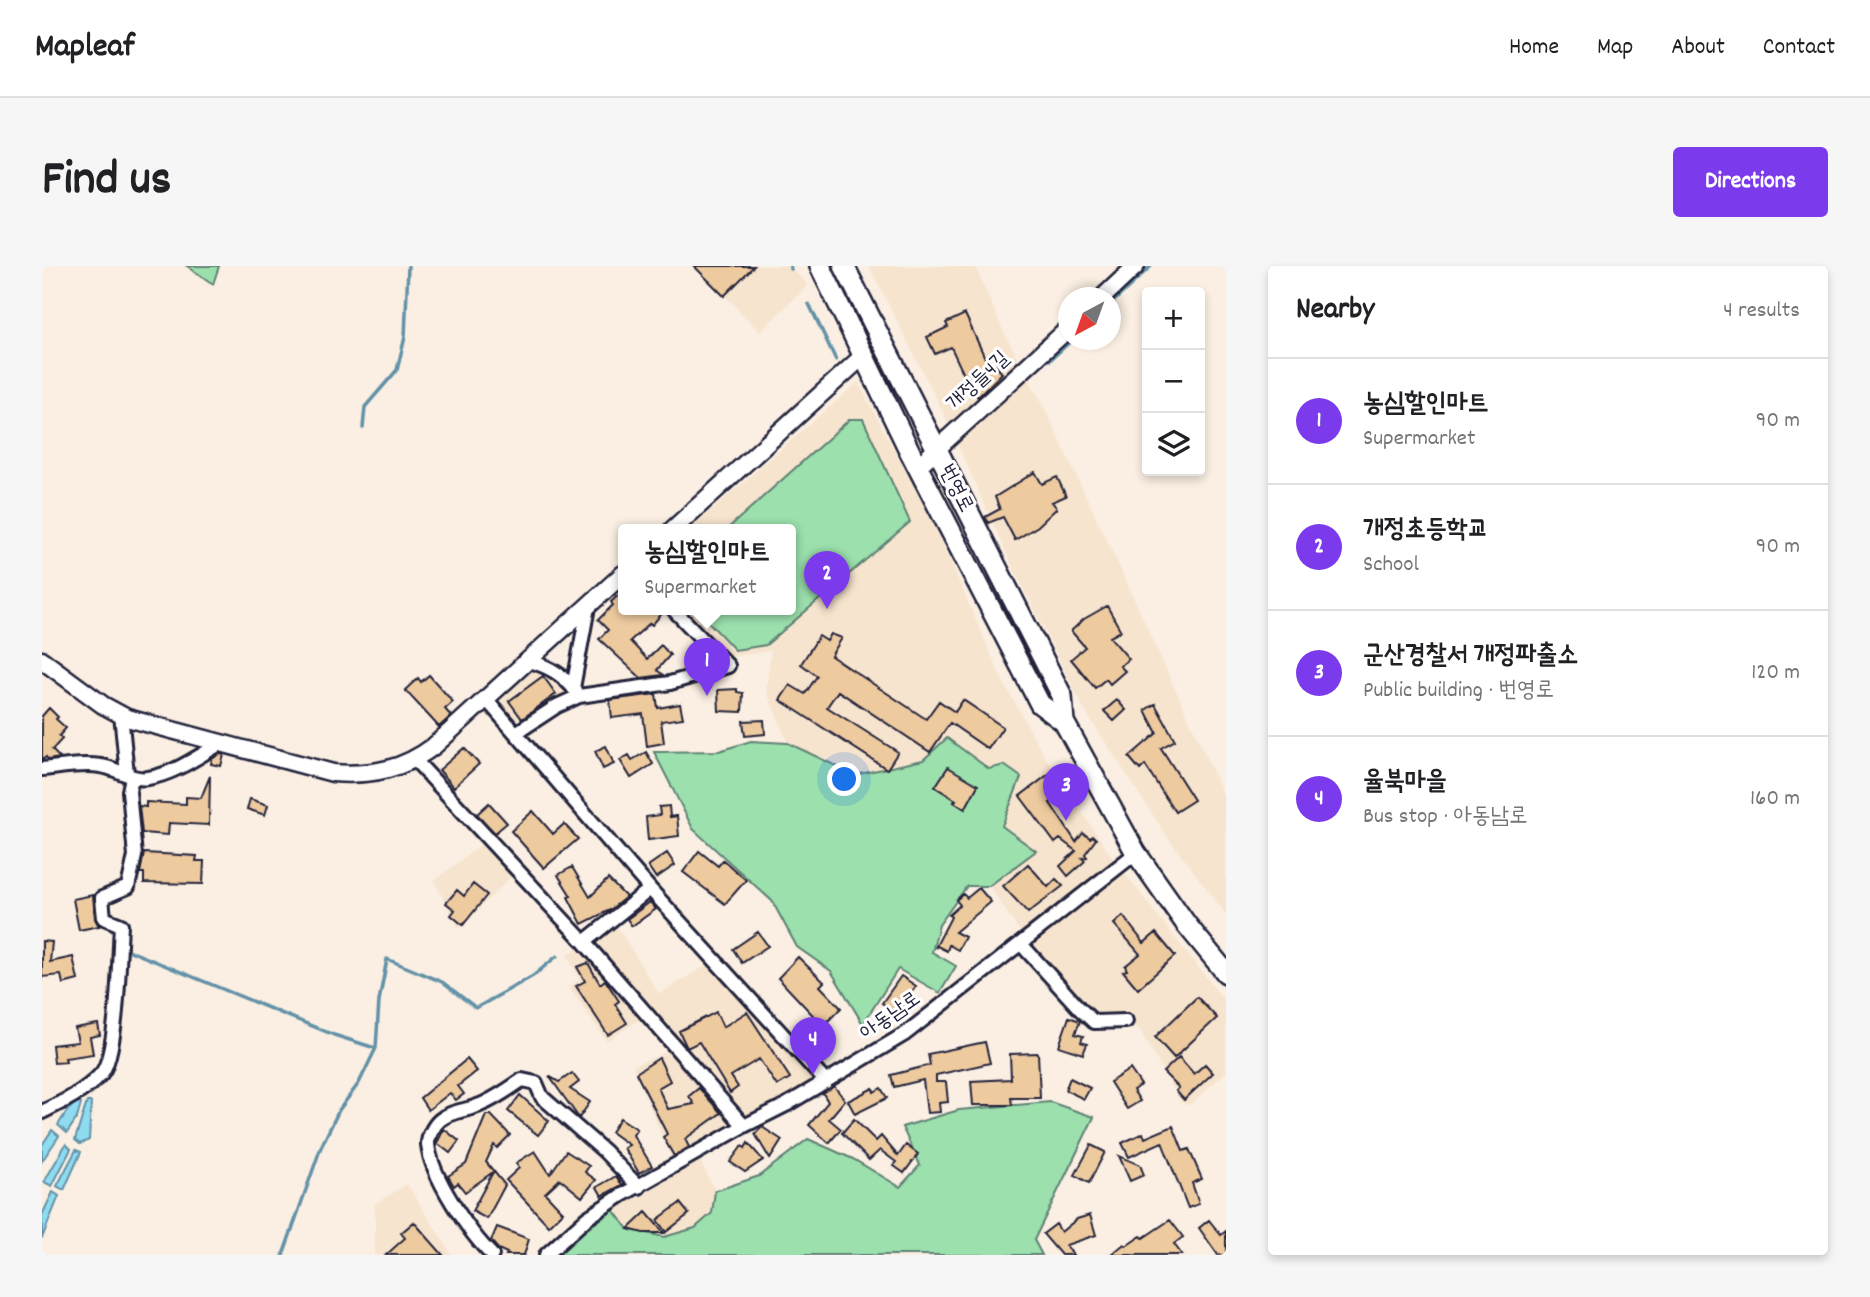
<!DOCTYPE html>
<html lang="en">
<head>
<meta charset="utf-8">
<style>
  body { margin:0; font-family:Dekko,"Poor Story",sans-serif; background:#f6f6f6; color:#202124 }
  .controls { position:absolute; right:21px; top:21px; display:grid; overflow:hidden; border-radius:7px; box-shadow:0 4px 10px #0003 }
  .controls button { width:63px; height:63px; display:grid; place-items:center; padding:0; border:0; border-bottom:2px solid #e0e0e0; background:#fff; color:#202124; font:35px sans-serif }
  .compass { position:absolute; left:1016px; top:21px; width:63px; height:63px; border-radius:50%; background:#fff; box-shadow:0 4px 10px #0003; rotate:221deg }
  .you { position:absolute; left:803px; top:514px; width:24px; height:24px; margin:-18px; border:5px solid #fff; border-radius:50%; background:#1a73e8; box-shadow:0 0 0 10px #1a73e833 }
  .badge { display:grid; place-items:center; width:46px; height:46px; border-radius:50%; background:#7c3aed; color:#fff; font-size:23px; font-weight:700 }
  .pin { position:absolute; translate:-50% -58px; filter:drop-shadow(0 2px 4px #0008) }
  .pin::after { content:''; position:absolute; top:37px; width:24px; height:21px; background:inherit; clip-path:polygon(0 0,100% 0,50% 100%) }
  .popup { position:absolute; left:576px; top:258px; width:178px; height:91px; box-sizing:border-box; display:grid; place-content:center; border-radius:7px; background:#fff; filter:drop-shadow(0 2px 5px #0005); font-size:23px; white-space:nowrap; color:#757577 }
  .popup b { font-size:26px; color:#202124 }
  .popup::after { content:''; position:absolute; left:50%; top:100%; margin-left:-14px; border:14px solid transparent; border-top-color:#fff }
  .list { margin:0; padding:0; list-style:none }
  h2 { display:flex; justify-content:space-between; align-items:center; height:91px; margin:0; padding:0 28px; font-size:30px }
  h2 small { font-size:23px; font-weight:400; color:#757577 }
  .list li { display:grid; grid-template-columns:46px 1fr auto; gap:21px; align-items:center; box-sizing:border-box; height:126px; padding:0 28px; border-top:2px solid #e0e0e0 }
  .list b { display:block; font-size:26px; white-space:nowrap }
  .list p { margin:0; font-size:23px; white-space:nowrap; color:#757577 }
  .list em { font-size:23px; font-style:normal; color:#757577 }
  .icon { flex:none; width:38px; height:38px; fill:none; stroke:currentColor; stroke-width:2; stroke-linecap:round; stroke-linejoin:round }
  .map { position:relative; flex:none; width:1184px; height:989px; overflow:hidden; border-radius:7px }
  header { display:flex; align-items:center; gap:42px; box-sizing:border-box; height:98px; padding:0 35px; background:#fff; border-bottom:2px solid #e0e0e0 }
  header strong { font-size:33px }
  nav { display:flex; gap:38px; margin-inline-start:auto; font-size:24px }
  .intro { display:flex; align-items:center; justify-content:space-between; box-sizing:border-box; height:168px; padding:0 42px }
  h1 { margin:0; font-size:49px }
  .button { padding:18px 32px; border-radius:7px; background:#7c3aed; color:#fff; font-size:24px; font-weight:700 }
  main { display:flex; gap:42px; padding:0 42px }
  aside { flex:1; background:#fff; border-radius:7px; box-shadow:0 4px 10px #0003 }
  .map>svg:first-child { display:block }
  .built { fill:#f6e4ce }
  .green { fill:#9be0ad; stroke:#5e8174; stroke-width:2 }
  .water { fill:#8fdbf0; stroke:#6391a8; stroke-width:2 }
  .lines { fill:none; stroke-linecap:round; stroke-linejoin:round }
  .stream { stroke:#6391a8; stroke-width:3.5 }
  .building { fill:#eeca9f; stroke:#22223b; stroke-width:2 }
  .minor-casing { stroke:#22223b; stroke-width:18 }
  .tertiary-casing { stroke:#22223b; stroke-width:21 }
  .primary-casing { stroke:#22223b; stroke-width:24 }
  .minor { stroke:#fff; stroke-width:12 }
  .tertiary { stroke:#fff; stroke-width:16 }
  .primary { stroke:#fff; stroke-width:19 }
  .labels { text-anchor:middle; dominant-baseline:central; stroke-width:6; stroke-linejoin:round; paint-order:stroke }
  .street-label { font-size:21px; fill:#22223b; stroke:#fff }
</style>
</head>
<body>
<header>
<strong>Mapleaf</strong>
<nav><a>Home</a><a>Map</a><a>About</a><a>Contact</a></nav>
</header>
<div class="intro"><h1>Find us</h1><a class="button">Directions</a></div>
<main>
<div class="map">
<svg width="1184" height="989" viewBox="0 0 1184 989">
  <rect width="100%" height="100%" fill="#faefe2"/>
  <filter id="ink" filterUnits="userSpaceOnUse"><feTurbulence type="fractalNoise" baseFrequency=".0143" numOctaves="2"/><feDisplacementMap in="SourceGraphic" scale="14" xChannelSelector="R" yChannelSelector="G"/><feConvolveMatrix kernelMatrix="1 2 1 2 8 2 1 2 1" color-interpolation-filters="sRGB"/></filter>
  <g filter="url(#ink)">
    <path class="built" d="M655,0H747L766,19L718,66Z
      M827,0H933L962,67L1000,137L1085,317L1184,535V648L1124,569L1043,445L967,293L900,144Z
      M816,116L896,267L960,414L1003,491L1069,590L1184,737V806L1148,839L1139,836L1097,763L1052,750L989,682L947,620L994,585L960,560L979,511L947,503L905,472L881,494L813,509L746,477L724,424L729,385L685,391L642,344H749V264H647Z
      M493,401L508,406L527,429L476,461L459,443L460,433Z
      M442,576L471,609L417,662L392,615Z
      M573,657L617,728L670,696L781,812L631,896L591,800L630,784L601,751L565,775L527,721L538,714L525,688L541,681Z
      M657,893L673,925L670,947L653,962L622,971L588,967L571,944Z
      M365,918L410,989H333V938Z"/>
    <path class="green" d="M145,0H177L171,18Z
      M808,153H821L868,256L724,379L693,384L655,344H749V264H684Z
      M905,472L947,503L962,499L979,511L960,560L994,585L947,620H925L897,659L890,686L914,700L898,727L856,703L821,758L789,705L755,681L730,635L651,563L612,486L677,485L709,475L746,477L813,509L881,494Z
      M1008,836L1052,851L992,974L1000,989H519L515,985L571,944L586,963L622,971L653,962L670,947L673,925L717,910L766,873L811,893L858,921L878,899L860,861L917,844Z"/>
    <path class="water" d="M35,835L39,838L35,852L25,867L16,859L25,845Z
      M45,836H49L47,874L38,878L33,874Z
      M10,864L17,870L0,895V879Z
      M24,878L29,883L10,920L2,916Z
      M34,884L39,886L22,924L15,920Z
      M11,926L17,930L0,972V949Z"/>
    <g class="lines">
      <path class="stream" d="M748,0L749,3
        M767,38L794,94
        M1069,38L1109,0
        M1008,94L1030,74
        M321,162L323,141L355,104L363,71L366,0
        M88,685L292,769L333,782
        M241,989L279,881L297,844L317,817L334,782L337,735L345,693L400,716L434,742L491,710L515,690"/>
    </g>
    <path class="building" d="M652,0H712L682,30Z
      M923,48L948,103L953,99L960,107L936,131L929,124L909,81L893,88L885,71L906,61L904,57Z
      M993,206L1000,218L1015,211L1024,230L1010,236L1015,242L996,260L973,274L961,251L946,257L943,251L958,243L953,231Z
      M581,325V344H623L610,359L608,357L588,375L605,393L619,379L628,389L615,404L621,409L599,412L557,373L566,364L556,354L571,339L569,336Z
      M1065,340L1079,365L1068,371L1087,393L1078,400L1083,405L1068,418L1064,413L1053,422L1029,393L1043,381L1029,365L1042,353Z
      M789,368L800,372L789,390L884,453L897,435L913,446L921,434L961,461L946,483L908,457L888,486L796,425L785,441L856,486L845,503L738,434L748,419L763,428L775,410L759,398L777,370L785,375Z
      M387,409L411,436L403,443L409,450L397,461L363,424L376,412L379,416Z
      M501,410L514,428L480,453L467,435Z
      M695,423V426L701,427L700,446L677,445L676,424Z
      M614,428L616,442L638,438L641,452L619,455L622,477L605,480L601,448L570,452L568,434Z
      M1075,434L1084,444L1072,455L1062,445Z
      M1113,438L1133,474L1119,482L1152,534L1133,546L1103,499L1098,504L1087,491L1115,467L1103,444Z
      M7,442L16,451L14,453L24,462L17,470L20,473L10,484L18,492L6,494L4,491L0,494V450Z
      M722,454L723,468L703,470L701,455Z
      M564,480L572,498L561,503L553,485Z
      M422,482L437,498L412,521L397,504Z
      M604,486L611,498L589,512L578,494L587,489L590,494Z
      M178,488L182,489L179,500L169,498L170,493Z
      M906,501L936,519L923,543L912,536L914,534L893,521Z
      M1011,505L1025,523L1008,537L1034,576L1041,567L1048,572L1051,570L1054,573L1043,588L1045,591L1040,592L1043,595L1026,610L1018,600L1034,585L1018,573L1013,577L978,530Z
      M168,510L167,559L127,557L126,569L100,567L97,540L104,541V536L144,538V531L159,532Z
      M208,533L226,539L223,549L205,543Z
      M447,537L465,557L453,567L435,548Z
      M627,540L628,551L635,550L637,570L606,574L604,551L618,549L617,541Z
      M491,545L511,568L522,558L536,573L502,602L469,565Z
      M657,585L676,600L681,594L704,614L683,638L641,606Z
      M102,587L155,590L154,595H162L161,618L102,617V607H98Z
      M625,587L633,599L614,612L606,600Z
      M986,598L1006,621L1014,613L1021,620L986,647L961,620Z
      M530,601L548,631L566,613L584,631L568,644L540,658L526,631L529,630L516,609Z
      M431,618L445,629L421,659L409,649L413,644L404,637L415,624L422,630Z
      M937,622L949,636L913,666L923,671L916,684L907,679L905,685L895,680L893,682L909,651L907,649L918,639L914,634L921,628L925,632Z
      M51,629L53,653L57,660L37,664L31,633Z
      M608,636L614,643L590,660L585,653Z
      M1081,650L1102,677L1114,667L1133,690L1096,723L1081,705L1085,704L1083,700L1098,688L1072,658Z
      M716,666L726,680L700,697L691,683Z
      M0,675L10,676L8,696L31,691L36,714L21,718L19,709L0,711Z
      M756,691L782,716L778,720L799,742L781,760L736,712Z
      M546,697L558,718L563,714L577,735L573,738L585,757L566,769L534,720L543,715L535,701Z
      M859,710L874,720L854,748L840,737Z
      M1155,731L1175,752L1132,792L1113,771Z
      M674,746L681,761L705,746L748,812L735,820L717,793L689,810L696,821L688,827L657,776L645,782L637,765Z
      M1027,751L1038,755L1033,768L1041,770L1039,776L1045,778L1041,788L1017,780Z
      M56,758L58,769L48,771L51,788L23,792L24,796L12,797L10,779L36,776L33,762Z
      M943,776L948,797L894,809V816H904L906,836L897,837L898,846L885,847L881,814L852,821L849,809L888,799L886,788Z
      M996,787L998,832H969L970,839H931L929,815L969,813L968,788Z
      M1137,791L1152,808L1163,798L1171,807L1142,834L1134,825L1137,822L1121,806Z
      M617,792L628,815L616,822L626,843L652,838L647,830L657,822L679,847L643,873L647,881L632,890L621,871L625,868L594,807Z
      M425,793L435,805L416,820L422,828L414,834L408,827L386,844L378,832Z
      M1088,803L1099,819L1091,824L1098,835L1085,843L1068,816Z
      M530,807L537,816L528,823L548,836L537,852L507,810L517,816Z
      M1028,812L1048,822L1042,833L1023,824Z
      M792,820L803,834L787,853L799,863L787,877L767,859L786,836L781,827Z
      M831,822L832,826L839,822L845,832L813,848L806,835Z
      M478,829L507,855L496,869L466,845Z
      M444,849H449L468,869L455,882L452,879L444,896L463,919L445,953L430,945L451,906L423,926L416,917L412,920L406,910L424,898Z
      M578,852L595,863L591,869L610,900L597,907L582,882L587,879L569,866Z
      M812,853L834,875L839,870L856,890L864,879L876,888L862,907L852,900L854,896L838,884L827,894L800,867Z
      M1131,860L1141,885L1147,883L1160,913L1150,917L1157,938L1146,942L1120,876L1087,891L1080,877L1101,867L1103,872Z
      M720,861L740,874L728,893L713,868Z
      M402,863L417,875L408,887L395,877Z
      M706,877L721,894L703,906L688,896L700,880L703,882Z
      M1049,879L1063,886L1047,917L1033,909Z
      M493,885L508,908L524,885L547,900L543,906L554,914L540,931L518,913L503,927L521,946L507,960L464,914L477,902L474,897Z
      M1077,890L1098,899L1102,909L1088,915Z
      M574,910L580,919L560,930L555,921Z
      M638,937L647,948L624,966L615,954Z
      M604,946L622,967H601L586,963Z
      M1048,949L1054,969L1024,979L1031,989H1019L1001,968L1014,958L1019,966L1035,953Z
      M1128,954L1141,971L1132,978L1140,989H1069L1082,978L1084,980L1099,970L1101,972Z
      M1167,954L1179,969L1184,965V989H1176L1157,962Z
      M372,956L401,989H344L363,972L359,967Z
      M455,961L487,973L482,989H464L465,987L456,983L449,975Z"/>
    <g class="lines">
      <g class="minor-casing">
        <path id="minor" d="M488,395C507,401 520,408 533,424
          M531,422L546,341
          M445,434L608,623L784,816
          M79,448L85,508
          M474,467L515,440L537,430L628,417L686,400L632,344
          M373,494L542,676L702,860
          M0,503C20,501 40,497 59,500C75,502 90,515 106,512C132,508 157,490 179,477
          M542,676L608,623
          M979,678L1037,742L1052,756L1084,755
          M0,846C21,836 44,825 59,808C76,789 77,688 79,659L62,652L60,632L86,621L93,590L87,525L90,511
          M450,989C428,968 388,909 386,878C386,870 392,859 398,854C410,844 425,845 438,839C453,833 467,823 480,814L494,817L500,831L562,885L597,921
          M504,989L545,952L580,929L702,860L744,839L863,768L1094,587"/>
      </g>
      <g class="tertiary-casing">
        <path id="tertiary" d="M1060,32L1094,0
          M875,201L1027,62
          M630,264L821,90
          M0,394L61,439L85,452L291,507C330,510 362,503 392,480L581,308"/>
      </g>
      <g class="primary-casing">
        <path id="primary" d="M778,0L869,188L998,438L1022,456L1094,587L1144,658L1184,707
          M802,0L1020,430L1022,456"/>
      </g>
      <use href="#minor" class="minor"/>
      <use href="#tertiary" class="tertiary"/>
      <use href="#primary" class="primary"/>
    </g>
  </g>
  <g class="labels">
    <g class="street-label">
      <text transform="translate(937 116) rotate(-43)">개정들4길</text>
      <text transform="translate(913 223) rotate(63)">번영로</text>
      <text transform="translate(849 751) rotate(-35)">아동남로</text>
    </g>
  </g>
</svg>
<div class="controls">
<button>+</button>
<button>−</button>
<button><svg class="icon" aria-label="layers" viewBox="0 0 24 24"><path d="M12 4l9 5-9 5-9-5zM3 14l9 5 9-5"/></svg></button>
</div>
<svg class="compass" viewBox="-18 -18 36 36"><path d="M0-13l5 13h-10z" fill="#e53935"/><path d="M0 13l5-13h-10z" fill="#757577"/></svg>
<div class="you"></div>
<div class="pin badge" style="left:665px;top:430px">1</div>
<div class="popup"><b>농심할인마트</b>Supermarket</div>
<div class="pin badge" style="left:785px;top:343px">2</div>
<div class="pin badge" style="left:1024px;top:555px">3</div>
<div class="pin badge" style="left:771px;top:809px">4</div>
</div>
<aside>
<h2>Nearby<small>4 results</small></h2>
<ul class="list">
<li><span class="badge">1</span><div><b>농심할인마트</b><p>Supermarket</p></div><em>90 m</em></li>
<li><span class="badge">2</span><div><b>개정초등학교</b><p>School</p></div><em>90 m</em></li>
<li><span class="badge">3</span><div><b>군산경찰서 개정파출소</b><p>Public building · 번영로</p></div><em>120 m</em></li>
<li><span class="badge">4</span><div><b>율북마을</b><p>Bus stop · 아동남로</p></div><em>160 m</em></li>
</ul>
</aside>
</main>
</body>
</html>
